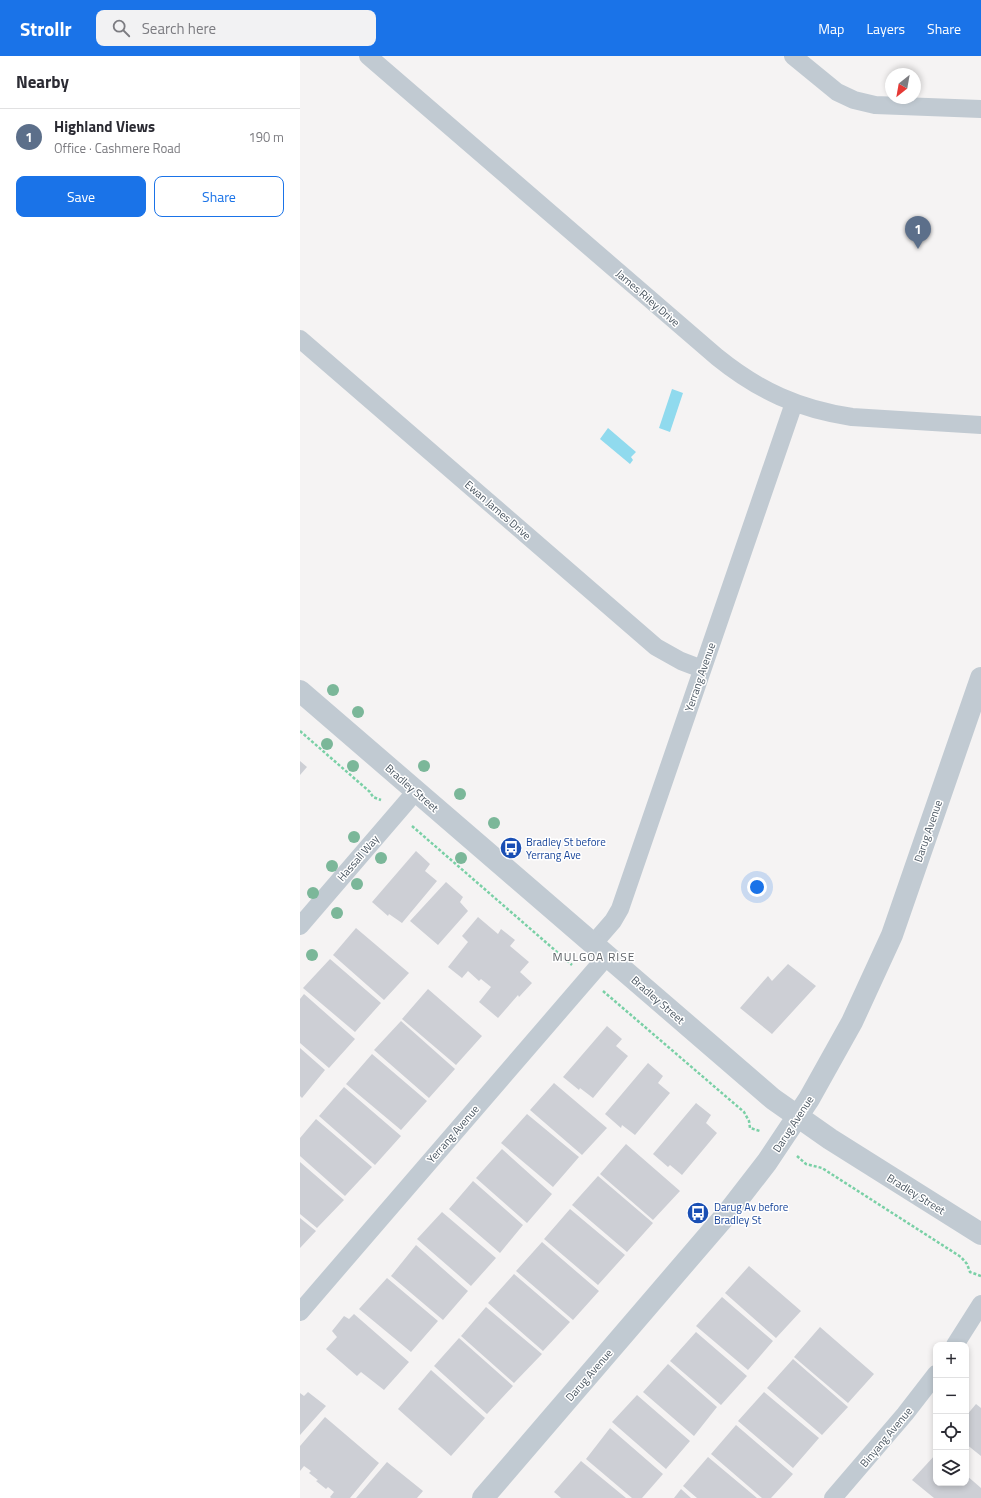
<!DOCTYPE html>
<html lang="en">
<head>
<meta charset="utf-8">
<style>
  body { margin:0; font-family:"Titillium Web",sans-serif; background:#f2f2f3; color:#2b2b33 }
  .controls { position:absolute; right:12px; bottom:12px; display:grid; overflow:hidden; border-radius:8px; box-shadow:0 2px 6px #0003 }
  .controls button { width:36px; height:36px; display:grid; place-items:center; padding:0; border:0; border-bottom:1px solid #e1e1e2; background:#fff; color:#2b2b33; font:20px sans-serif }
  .compass { position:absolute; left:585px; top:12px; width:36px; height:36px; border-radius:50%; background:#fff; box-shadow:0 2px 6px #0003; rotate:211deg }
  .you { position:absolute; left:457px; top:831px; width:14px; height:14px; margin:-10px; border:3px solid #fff; border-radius:50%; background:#1a73e8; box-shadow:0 0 0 6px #1a73e833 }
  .badge { display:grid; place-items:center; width:26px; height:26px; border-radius:50%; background:#1a73e8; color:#fff; font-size:13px; font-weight:700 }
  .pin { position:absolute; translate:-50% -33px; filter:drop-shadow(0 1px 2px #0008) }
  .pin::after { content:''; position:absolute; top:21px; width:14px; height:12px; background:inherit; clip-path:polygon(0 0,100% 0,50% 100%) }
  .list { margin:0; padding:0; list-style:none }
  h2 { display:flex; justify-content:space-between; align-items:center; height:52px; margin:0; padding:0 16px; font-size:17px }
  h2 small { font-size:13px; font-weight:400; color:#7c7c81 }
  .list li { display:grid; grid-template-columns:26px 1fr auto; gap:12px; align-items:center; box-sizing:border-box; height:56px; padding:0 16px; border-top:1px solid #e1e1e2 }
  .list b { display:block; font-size:15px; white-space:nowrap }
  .list p { margin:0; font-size:13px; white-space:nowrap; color:#7c7c81 }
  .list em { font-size:13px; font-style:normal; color:#7c7c81 }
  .actions { display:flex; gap:8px; padding:12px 16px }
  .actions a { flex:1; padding:9px 0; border:1px solid #1a73e8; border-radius:8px; text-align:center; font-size:14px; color:#1a73e8 }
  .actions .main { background:#1a73e8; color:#fff }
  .icon { flex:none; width:22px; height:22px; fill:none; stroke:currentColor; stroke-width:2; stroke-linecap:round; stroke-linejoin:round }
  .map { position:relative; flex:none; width:681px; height:1442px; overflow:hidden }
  header { display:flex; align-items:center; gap:24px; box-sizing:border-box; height:56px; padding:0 20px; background:#1a73e8; color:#fff }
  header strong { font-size:19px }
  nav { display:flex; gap:22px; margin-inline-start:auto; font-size:14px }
  .search { width:280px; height:36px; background:#f2f2f3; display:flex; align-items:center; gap:10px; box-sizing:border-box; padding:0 14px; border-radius:8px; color:#7c7c81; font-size:15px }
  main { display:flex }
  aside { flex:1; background:#fff }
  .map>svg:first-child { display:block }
  .water { fill:#90daee }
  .building { fill:#cdcfd5 }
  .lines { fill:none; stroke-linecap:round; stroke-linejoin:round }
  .path { stroke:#7ad0a6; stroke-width:2.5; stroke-dasharray:3 2; stroke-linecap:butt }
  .minor { stroke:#c1cad2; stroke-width:18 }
  .tertiary { stroke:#c1cad2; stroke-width:22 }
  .tree { fill:#7bb799 }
  .labels { text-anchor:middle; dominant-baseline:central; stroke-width:3; stroke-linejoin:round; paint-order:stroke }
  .street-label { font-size:11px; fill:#4a5661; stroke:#fff }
  .transit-label { font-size:11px; fill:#164399; stroke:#fff; text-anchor:start }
  .neighbourhood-label { font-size:12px; letter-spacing:1px; fill:#5f6368; stroke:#fff }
</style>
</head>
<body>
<header>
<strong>Strollr</strong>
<div class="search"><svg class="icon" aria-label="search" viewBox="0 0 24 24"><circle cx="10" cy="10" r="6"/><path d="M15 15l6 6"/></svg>Search here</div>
<nav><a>Map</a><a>Layers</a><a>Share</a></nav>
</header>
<main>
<aside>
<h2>Nearby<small></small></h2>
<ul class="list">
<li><span class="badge" style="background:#5c6f8a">1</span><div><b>Highland Views</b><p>Office · Cashmere Road</p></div><em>190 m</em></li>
</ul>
<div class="actions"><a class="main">Save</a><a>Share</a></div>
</aside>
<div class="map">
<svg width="681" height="1442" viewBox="0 0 681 1442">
  <rect width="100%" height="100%" fill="#f5f3f3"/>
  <path class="water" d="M372,333L383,337L370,376L359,372Z
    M308,372L336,396L331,401L333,404L330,408L300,383Z"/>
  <path class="building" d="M0,705L7,711L0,719Z
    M116,795L130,808L125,815L137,825L102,867L89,858L88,860L72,846Z
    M146,826L163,841L160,846L168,855L138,889L110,865Z
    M178,861L198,878L201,873L215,884L210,890L229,906L220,916L232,927L219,941L218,939L198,962L179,946L191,931L181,923L179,925L168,915L162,922L148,911L168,886L162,880Z
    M56,872L109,917L84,944L33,899Z
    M30,903L81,947L55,976L3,932Z
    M488,908L516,930L472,978L440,952L468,920L472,925Z
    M128,933L182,980L156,1009L102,963Z
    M4,938L55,983L29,1012L0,987V943Z
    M101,965L155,1013L129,1042L74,994Z
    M307,970L322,983L316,990L328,1000L293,1042L280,1032L279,1034L263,1021Z
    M0,992L25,1014L2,1042L0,1040Z
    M72,998L127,1045L101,1074L46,1028Z
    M348,1007L363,1020L358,1027L370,1037L335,1079L322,1069L321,1072L305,1058Z
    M254,1027L307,1072L282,1099L230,1054Z
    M44,1031L101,1080L75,1109L19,1060Z
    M396,1047L411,1059L406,1067L417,1077L382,1119L370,1109L368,1111L353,1098Z
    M227,1058L279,1101L253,1131L201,1087Z
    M16,1063L72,1111L45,1140L0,1100V1082Z
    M326,1088L380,1135L353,1164L300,1118Z
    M202,1093L252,1138L227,1167L176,1122Z
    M0,1106L44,1144L17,1172L0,1158Z
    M298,1120L353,1167L327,1196L272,1149Z
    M173,1125L223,1169L200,1197L149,1153Z
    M270,1153L325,1199L298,1229L244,1183Z
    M142,1156L196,1202L171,1230L117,1183Z
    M0,1162L16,1175L0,1192Z
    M242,1186L299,1235L273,1264L216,1215Z
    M116,1189L168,1235L143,1264L91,1220Z
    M449,1210L501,1255L476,1282L425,1237Z
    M214,1218L270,1266L243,1295L188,1247Z
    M87,1222L138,1265L111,1296L59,1253Z
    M422,1241L473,1285L448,1314L396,1270Z
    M186,1251L242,1298L214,1327L161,1280Z
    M54,1258L109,1306L84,1334L61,1316L57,1320L26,1293L37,1281L32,1275L44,1260L49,1263Z
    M520,1271L574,1318L548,1347L494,1301Z
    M396,1276L447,1320L421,1349L370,1305Z
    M159,1282L213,1330L187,1358L134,1310Z
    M493,1303L548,1351L522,1379L467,1332Z
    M368,1308L417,1351L394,1380L343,1336Z
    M131,1314L185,1362L151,1400L98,1353Z
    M8,1336L26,1350L0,1379V1337L4,1340Z
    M464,1336L519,1382L493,1412L438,1365Z
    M337,1339L390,1385L366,1413L312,1366Z
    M676,1348L681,1352V1400L666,1388V1360Z
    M25,1361L79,1407L50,1442H31L30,1441L34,1436L28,1431L26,1433L16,1425L18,1424L9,1417L11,1415L4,1410L0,1415V1390Z
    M436,1369L493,1418L471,1442H462L411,1398Z
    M310,1372L363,1418L342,1442H332L286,1403Z
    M636,1398V1427H666V1419L681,1432V1442H634L612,1424Z
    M408,1401L457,1442H397L383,1430Z
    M281,1405L326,1442H261L254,1436Z
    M87,1406L123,1435L117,1442H56Z
    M381,1433L391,1442H374Z"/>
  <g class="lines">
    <path class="path" d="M0,675L70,736L73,741L81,744
      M112,770L272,909
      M303,935L444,1056L449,1065L450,1072L460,1075
      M497,1100L506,1108L522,1112L661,1201L667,1208L670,1216L681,1220"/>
    <path class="minor" d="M68,0L417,301C459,335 499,353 552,361L681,369
      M493,0L537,36L554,44L575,49L681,53
      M0,283L356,591L381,605L402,613
      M0,870L116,735
      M293,888L313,865L320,853L494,347
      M0,1256L307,900
      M655,1289L681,1248
      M533,1442L605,1358L636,1318"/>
    <path class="tertiary" d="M0,635L473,1043L530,1083L681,1178
      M183,1442L426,1159L467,1106L509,1043L552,966L592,879L681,622"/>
  </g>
  <g class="tree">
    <circle cx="33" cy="634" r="6"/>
    <circle cx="58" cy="656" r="6"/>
    <circle cx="27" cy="688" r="6"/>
    <circle cx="53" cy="710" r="6"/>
    <circle cx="124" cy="710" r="6"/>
    <circle cx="160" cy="738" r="6"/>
    <circle cx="194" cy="767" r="6"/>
    <circle cx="54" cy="781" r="6"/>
    <circle cx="81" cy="802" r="6"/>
    <circle cx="161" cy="802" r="6"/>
    <circle cx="32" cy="810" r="6"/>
    <circle cx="57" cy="828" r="6"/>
    <circle cx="13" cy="837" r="6"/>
    <circle cx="37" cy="857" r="6"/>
    <circle cx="12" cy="899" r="6"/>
  </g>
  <defs>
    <g id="bus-disc" transform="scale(1.15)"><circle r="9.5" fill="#1a4fb4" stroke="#fff"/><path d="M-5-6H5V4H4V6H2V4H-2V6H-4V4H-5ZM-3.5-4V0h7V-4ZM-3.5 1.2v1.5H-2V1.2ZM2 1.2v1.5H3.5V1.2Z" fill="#fff"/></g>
  </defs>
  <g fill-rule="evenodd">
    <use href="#bus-disc" x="211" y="792"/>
    <use href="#bus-disc" x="398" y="1157"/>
  </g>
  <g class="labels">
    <g class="street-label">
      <text transform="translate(348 242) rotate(41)">James Riley Drive</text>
      <text transform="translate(198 454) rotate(41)">Ewan James Drive</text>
      <text transform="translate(400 621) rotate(-71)">Yerrang Avenue</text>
      <text transform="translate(112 732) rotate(41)">Bradley Street</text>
      <text transform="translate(628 775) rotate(-71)">Darug Avenue</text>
      <text transform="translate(58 802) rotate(-49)">Hassall Way</text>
      <text transform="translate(358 944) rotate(41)">Bradley Street</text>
      <text transform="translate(493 1068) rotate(-57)">Darug Avenue</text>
      <text transform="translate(153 1078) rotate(-49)">Yerrang Avenue</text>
      <text transform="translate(616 1138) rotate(32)">Bradley Street</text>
      <text transform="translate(289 1319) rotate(-49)">Darug Avenue</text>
      <text transform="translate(586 1381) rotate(-50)">Binyang Avenue</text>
    </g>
    <g class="transit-label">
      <text x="226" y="786">Bradley St before<tspan x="226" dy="13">Yerrang Ave</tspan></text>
      <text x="414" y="1151">Darug Av before<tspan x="414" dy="13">Bradley St</tspan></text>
    </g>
    <g class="neighbourhood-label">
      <text x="294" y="900">MULGOA RISE</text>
    </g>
  </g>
</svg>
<div class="controls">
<button>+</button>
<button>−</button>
<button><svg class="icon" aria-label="locate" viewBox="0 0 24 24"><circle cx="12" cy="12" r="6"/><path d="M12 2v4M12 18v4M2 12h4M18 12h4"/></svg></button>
<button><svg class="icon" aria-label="layers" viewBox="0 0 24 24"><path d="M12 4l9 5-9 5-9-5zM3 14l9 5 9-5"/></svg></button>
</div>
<svg class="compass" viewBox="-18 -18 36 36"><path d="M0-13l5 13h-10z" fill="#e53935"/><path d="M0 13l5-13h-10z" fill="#7c7c81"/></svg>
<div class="you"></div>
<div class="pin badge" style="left:618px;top:193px;background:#5c6f8a">1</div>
</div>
</main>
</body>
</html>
